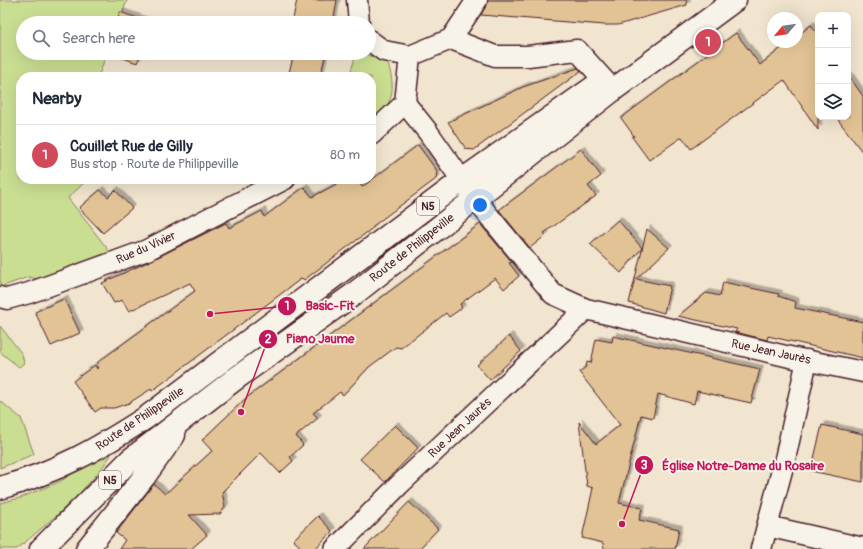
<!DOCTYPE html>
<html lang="en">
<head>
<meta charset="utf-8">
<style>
  body { margin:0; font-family:Pangolin,sans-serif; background:#f2f2f3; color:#1f2937 }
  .controls { position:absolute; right:12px; top:12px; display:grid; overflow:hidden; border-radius:8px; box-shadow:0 4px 16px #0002 }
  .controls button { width:36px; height:36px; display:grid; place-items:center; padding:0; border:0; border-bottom:1px solid #e0e1e3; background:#fff; color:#1f2937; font:20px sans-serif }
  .compass { position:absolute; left:767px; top:12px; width:36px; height:36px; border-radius:50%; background:#fff; box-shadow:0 4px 16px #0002; rotate:241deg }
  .you { position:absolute; left:480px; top:205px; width:14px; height:14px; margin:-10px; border:3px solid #fff; border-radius:50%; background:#1a73e8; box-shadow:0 0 0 6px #1a73e833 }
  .badge { display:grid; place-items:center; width:26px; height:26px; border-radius:50%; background:#d1495b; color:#fff; font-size:13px; font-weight:700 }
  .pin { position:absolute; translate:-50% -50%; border:2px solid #fff; box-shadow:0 1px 4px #0006 }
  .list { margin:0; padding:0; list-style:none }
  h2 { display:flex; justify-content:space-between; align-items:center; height:52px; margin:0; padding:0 16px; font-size:17px }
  h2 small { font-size:13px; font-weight:400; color:#747a83 }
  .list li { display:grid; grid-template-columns:26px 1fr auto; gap:12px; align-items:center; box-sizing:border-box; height:60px; padding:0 16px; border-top:1px solid #e0e1e3 }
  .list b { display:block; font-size:15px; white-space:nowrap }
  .list p { margin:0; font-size:13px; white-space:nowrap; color:#747a83 }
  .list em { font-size:13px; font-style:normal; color:#747a83 }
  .icon { flex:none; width:22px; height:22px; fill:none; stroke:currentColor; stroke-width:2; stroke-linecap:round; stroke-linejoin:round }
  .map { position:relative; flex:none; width:863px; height:549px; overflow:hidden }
  .search { position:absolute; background:#fff; box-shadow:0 4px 16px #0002; left:16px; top:16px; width:360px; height:44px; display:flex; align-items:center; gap:10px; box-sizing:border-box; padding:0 14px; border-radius:22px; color:#747a83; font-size:15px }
  .panel { position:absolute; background:#fff; box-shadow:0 4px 16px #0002; left:16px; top:72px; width:360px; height:112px; border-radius:16px }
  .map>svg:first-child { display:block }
  .green { fill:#cade92; stroke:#8a7e5e }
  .building { fill:#e2c395; stroke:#4a1f2b; filter:url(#shadow) }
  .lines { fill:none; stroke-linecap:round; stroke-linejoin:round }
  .minor-casing { stroke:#4a1f2b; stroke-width:23 }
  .primary-casing { stroke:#4a1f2b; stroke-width:25 }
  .minor { stroke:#f7f3e8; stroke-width:20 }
  .primary { stroke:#f7f3e8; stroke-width:22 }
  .labels { text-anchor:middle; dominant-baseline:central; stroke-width:4; stroke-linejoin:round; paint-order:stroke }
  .shield { fill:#f7f3e8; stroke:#7e5f64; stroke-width:1 }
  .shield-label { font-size:11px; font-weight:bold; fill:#4a1f2b }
  .street-label { font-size:12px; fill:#4a1f2b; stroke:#f7f3e8 }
  .leader { fill:none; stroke:#c2185b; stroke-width:1.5 }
  .callout-dot { fill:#c2185b; stroke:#f7f3e8; stroke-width:1.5 }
  .mark-label { font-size:12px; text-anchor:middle; font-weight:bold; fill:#fff }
  .callout-label { font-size:13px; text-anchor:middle; font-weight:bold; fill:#c2185b; stroke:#f7f3e8; stroke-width:4; stroke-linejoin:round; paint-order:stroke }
</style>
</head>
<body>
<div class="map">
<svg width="863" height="549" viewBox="0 0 863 549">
  <defs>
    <filter id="shadow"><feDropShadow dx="3.5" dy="-3.5" stdDeviation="0" flood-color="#0004"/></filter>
  </defs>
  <rect width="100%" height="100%" fill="#f1e5cf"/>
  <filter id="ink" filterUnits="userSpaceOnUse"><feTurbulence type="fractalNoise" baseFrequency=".025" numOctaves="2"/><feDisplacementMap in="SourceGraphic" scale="8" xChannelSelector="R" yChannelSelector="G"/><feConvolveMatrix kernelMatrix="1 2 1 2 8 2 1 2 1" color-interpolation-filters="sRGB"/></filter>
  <g filter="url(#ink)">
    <path class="green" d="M0,0H127L119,23H23V53H107L98,77H21V179H88L68,198L110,252L38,279L28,277L1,287L0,286Z
      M360,53L387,61C392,75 396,93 386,107C384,111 375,115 371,118V77H349L355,58Z
      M0,326L22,354L24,363L19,367L0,352Z
      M0,401L21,418L34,454L0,468Z
      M103,453L111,455C87,492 50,521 17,549H0V503L20,498L61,481Z"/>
    <path class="building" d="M297,0H337L333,23H292Z
      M488,0H686L687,5L618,25H604L481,15Z
      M120,12L151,23H116Z
      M811,25L818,35V130L784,80L691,149L682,137L649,160L632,137L634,136L621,118L736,33L760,65L789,42H797V36Z
      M109,53H141L137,63Z
      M294,53H326L320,77H288Z
      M578,68L581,71L474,150L466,149L448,122L523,87Z
      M848,75L863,96V153L836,117H848Z
      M418,145L437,171L436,179L373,226L374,227L304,280L302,278L152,391L151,389L129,403L114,408H101L95,412L73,381L95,365L97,369L98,362L195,291L190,283L129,311L122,300L114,303L102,283L152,260L226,223L229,228L262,211L264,217L304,187L312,197L346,179H357L362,187Z
      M581,149L601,176L588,186L596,196L544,233L546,235L530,248L499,210Z
      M100,190L108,197L115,190L132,208L103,233L79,208Z
      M618,220L642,248L621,273L590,244Z
      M480,224L512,262L509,263L519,276L504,289L495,278L460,304L462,308L449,317L446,313L401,348L396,347L369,367L343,395L340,392L313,413L318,418L296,436L303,445L290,457L293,461L280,473L261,453L222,492L225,507L220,514L189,515L207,535L191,549H119L125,540L116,533L154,484L165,494L212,451L202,440L245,399Z
      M647,229L669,248L636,279L670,286L664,313L629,303Z
      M723,282L779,294L778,296L796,302L795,308L863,322V358L768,336L767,340L735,332L737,329L678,316L706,293L720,296Z
      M64,299L80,333L51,346L35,312Z
      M509,336L521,351L490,380L477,365Z
      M613,336L760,369L751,403L697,391L694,404L658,394L653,418L641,415L619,503L642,508L639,520L679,529L675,549H604L603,543L582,538L593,488L587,486L579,422L596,444L620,425L579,372L586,367L587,362L591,363L596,339L612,342Z
      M395,425L418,448L385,482L360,459Z
      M822,425L863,434V482L811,471Z
      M409,502L438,529L419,549H364Z
      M318,516L332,531L315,549H303L293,540Z"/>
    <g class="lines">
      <g class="minor-casing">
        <path id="minor" d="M357,0L359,23
          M451,39L495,56H528L577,50L613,90
          M369,40L384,51L410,56L451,39L477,0
          M405,103L428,132L475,199L553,294L586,309L790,357L863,372
          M371,135L405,103L410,56
          M0,297L7,299L29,293L147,250L285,179
          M767,526L863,548
          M335,549L399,485L586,309
          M761,549L785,459L807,360"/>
      </g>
      <g class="primary-casing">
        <path id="primary" d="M0,488C57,472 98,449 147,417L461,181L601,82
          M41,549L130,460L235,379L354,294L613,90L735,0
          M87,549L144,477L174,435"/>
      </g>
      <use href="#minor" class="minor"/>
      <use href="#primary" class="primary"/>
    </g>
  </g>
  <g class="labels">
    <g class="shield">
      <rect x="417" y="197" width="22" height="18" rx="3"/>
      <rect x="99" y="471" width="22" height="18" rx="3"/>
    </g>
    <g class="shield-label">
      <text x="428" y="206">N5</text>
      <text x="110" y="480">N5</text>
    </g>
    <g class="street-label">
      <text transform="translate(146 248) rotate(-24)">Rue du Vivier</text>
      <text transform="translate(412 248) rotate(-38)">Route de Philippeville</text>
      <text transform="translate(771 352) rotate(12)">Rue Jean Jaurès</text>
      <text transform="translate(140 419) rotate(-34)">Route de Philippeville</text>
      <text transform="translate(460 428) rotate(-43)">Rue Jean Jaurès</text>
    </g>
  </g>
  <path class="leader" d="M210 314L287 306M241 412L268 339M622 524L644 465"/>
  <g class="callout-dot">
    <circle cx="210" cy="314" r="4"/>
    <circle cx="241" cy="412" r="4"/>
    <circle cx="622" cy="524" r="4"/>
    <circle cx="287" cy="306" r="10"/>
    <circle cx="268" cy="339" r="10"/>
    <circle cx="644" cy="465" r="10"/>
  </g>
  <g class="mark-label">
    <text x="287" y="310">1</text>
    <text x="268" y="343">2</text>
    <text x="644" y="469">3</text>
  </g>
  <g class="callout-label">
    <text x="330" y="310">Basic-Fit</text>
    <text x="320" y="343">Piano Jaume</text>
    <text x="743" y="470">Église Notre-Dame du Rosaire</text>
  </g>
</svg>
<div class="controls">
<button>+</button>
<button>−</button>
<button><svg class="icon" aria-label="layers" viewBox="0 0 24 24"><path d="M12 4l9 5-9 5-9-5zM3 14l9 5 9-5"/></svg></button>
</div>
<svg class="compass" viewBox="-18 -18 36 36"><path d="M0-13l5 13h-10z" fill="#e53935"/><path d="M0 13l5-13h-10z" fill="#747a83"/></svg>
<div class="you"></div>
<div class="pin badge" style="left:708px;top:42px">1</div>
<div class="search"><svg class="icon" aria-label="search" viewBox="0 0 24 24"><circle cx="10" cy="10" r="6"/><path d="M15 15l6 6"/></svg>Search here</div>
<section class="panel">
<h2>Nearby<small></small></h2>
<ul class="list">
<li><span class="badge">1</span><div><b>Couillet Rue de Gilly</b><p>Bus stop · Route de Philippeville</p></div><em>80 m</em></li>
</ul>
</section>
</div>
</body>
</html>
